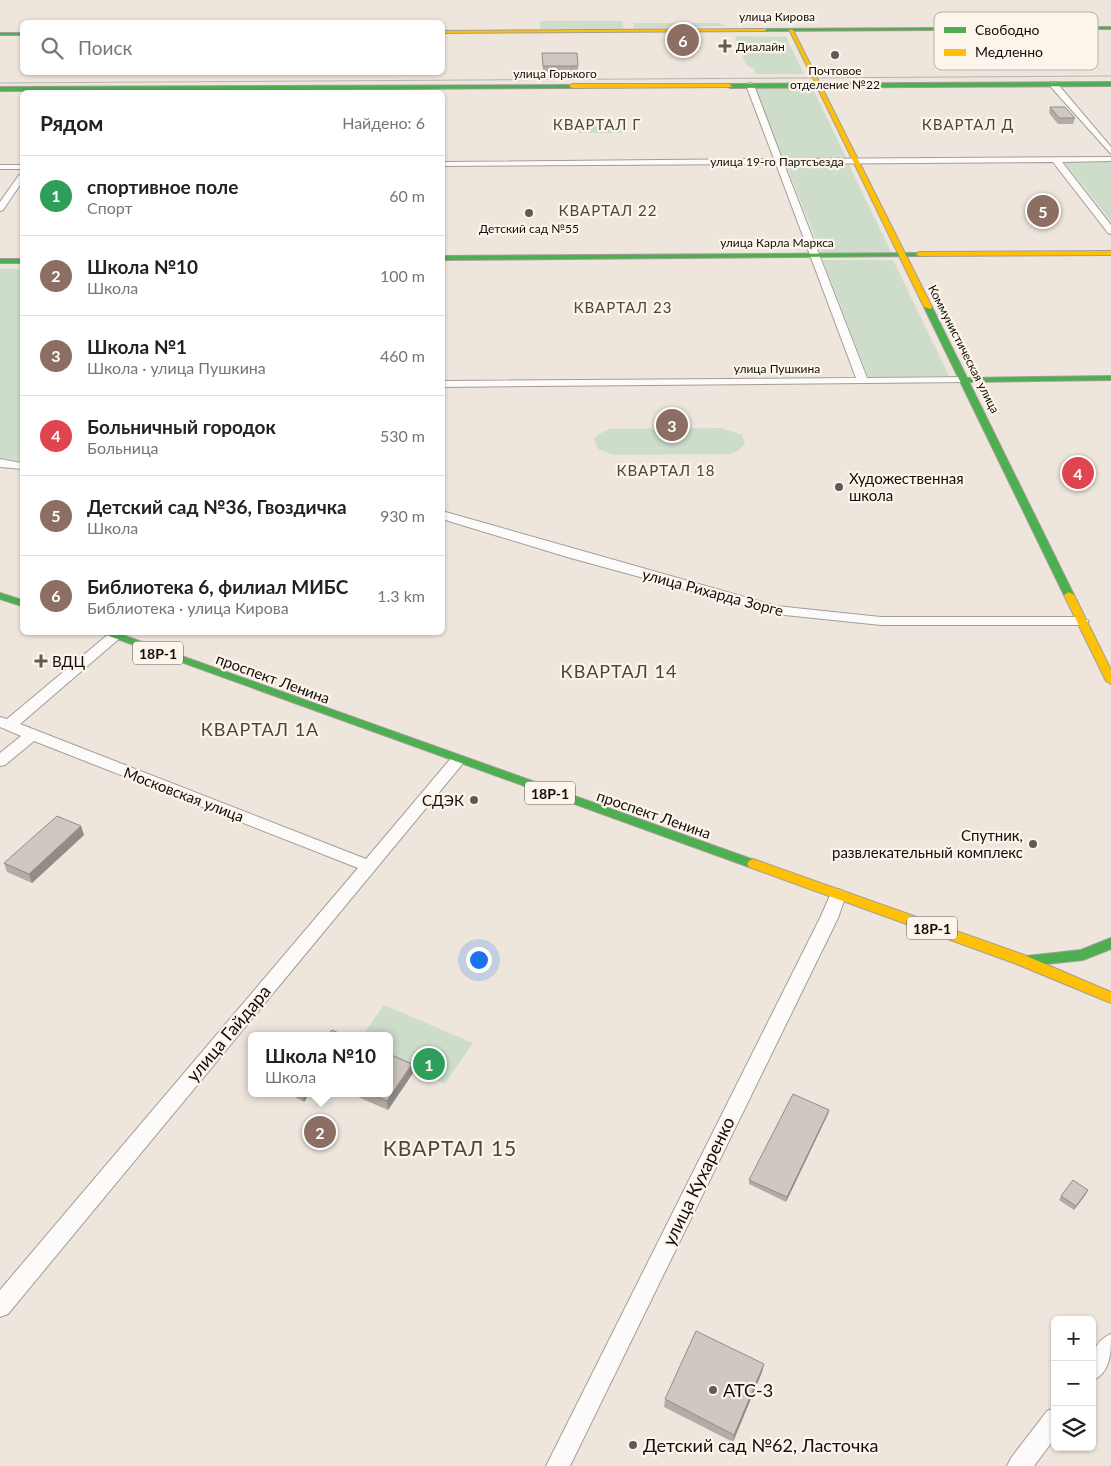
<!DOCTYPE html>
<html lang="ru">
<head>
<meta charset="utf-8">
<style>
  body { margin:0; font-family:Lato,sans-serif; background:#f2f2f2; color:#222 }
  .controls { position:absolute; right:15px; bottom:15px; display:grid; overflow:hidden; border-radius:8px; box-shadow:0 1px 4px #0004 }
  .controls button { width:45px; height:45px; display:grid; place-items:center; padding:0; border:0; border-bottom:1px solid #e0e0e0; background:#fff; color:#222; font:25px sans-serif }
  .you { position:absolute; left:478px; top:959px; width:18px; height:18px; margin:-12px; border:4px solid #fff; border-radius:50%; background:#1a73e8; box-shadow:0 0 0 8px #1a73e833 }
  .badge { display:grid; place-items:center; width:32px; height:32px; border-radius:50%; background:#0f766e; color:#fff; font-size:16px; font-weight:700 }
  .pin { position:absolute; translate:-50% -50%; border:2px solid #fff; box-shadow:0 1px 5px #0006 }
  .popup { position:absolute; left:248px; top:1032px; width:145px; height:65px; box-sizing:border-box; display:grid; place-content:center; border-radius:8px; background:#fff; filter:drop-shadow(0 1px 4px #0005); font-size:16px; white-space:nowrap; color:#767676 }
  .popup b { font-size:19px; color:#222 }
  .popup::after { content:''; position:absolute; left:50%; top:100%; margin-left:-10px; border:10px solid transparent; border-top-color:#fff }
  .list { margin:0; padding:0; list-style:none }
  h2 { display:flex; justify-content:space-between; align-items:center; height:65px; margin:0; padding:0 20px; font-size:21px }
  h2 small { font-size:16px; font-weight:400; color:#767676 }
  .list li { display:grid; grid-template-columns:32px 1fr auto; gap:15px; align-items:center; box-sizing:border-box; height:80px; padding:0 20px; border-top:1px solid #e0e0e0 }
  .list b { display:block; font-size:19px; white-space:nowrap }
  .list p { margin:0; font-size:16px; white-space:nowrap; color:#767676 }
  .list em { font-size:16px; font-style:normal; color:#767676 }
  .icon { flex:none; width:28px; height:28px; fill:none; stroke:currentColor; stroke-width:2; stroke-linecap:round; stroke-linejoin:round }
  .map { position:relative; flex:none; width:1111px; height:1466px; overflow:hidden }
  .search { position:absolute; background:#fff; box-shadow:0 1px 4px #0004; left:20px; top:20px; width:425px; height:55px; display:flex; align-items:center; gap:12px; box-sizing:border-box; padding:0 18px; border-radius:8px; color:#767676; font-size:19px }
  .panel { position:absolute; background:#fff; box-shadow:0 1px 4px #0004; left:20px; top:90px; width:425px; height:545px; border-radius:8px }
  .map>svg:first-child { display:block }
  .green { fill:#cdddca }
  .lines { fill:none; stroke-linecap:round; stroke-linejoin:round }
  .street-casing { stroke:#a39d96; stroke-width:2 }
  .fast-casing { stroke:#a39d96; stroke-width:2 }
  .slow-casing { stroke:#a39d96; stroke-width:2 }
  .street { fill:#fcfbfa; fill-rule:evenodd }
  .fast { fill:#4caf50; fill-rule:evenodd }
  .slow { fill:#ffc107; fill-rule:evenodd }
  .tram { stroke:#b6b4b2; stroke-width:1 }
  .wall { fill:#b2aca7 }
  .shaded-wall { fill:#918c88 }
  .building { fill:#cfc8c2; stroke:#918c88 }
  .poi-dot { fill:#5f5a53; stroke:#fdf5eb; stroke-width:2 }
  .labels { text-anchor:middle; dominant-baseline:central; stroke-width:4.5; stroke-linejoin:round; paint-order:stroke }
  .far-street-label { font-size:12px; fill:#120e09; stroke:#fdf5eb }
  .far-poi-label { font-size:12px; fill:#120e09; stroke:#fdf5eb }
  .shield { fill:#fdf5eb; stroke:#58534d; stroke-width:1 }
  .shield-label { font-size:14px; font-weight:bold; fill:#120e09 }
  .far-quarter-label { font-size:15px; letter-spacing:1px; fill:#504538; stroke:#fdf5eb }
  .poi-label { font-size:15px; fill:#120e09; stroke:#fdf5eb; text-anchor:start }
  .street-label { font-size:15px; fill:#120e09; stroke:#fdf5eb }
  .quarter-label { font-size:18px; letter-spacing:1px; fill:#504538; stroke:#fdf5eb }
  .near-street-label { font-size:18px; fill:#120e09; stroke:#fdf5eb }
  .near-poi-label { font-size:18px; fill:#120e09; stroke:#fdf5eb; text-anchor:start }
  .near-quarter-label { font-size:21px; letter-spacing:1px; fill:#504538; stroke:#fdf5eb }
  .key { fill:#fdf5eb; stroke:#b6b0a7; stroke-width:1 }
  .key-label { font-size:14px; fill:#120e09 }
</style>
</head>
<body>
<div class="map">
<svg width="1111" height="1466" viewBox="0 0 1111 1466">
  <rect width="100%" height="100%" fill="#eee6dd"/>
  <path class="green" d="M540,21H622L624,29H540Z
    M633,23H720L725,26L634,29Z
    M735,36L786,37L804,74H756L753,68L746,65Z
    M754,87H812L847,159H782Z
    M622,125L623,133H579V126Z
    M1063,161H1111V221Z
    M848,163L891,252L821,253L786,164Z
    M823,260H893L949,376L868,377Z
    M0,269H22V461L0,458Z
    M721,428L742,435L745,444L737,451L730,454L613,455L598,449L594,440L597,435L609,429Z
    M384,1005L473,1043L445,1084L389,1059V1036H362Z"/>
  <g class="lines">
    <g class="street-casing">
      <path id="street" d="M1050,82H1056L1111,147V154L1050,86Z
        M750,83L754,85L782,159L1111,157V161L1062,162L1111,225V234L1108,233L1053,162L784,164L867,378L965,377L970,380L969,382L442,387V381L856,378L776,164L442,166V162L774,159L746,85Z
        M0,165H22V169H0Z
        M19,175H22V182L3,210L0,211V202Z
        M0,459L22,463V469L0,467Z
        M442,511L776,606L881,617H1082L1089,621L1082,625H881L775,614L567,557L442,519Z
        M111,632H127L20,724L366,859L452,757H462L465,761L8,1314L0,1317V1290L358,868L34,741L5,765L0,766V753L21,736L0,727V717L7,719Z
        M838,889L844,891L846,895L838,918L570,1466H546L820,918L832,891Z
        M1111,1334C1111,1354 1111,1372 1092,1381C1092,1361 1090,1343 1111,1334Z
        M1055,1408V1438L1034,1466H1007L1011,1458L1047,1411Z"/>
    </g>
    <g class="fast-casing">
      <path id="fast" d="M1111,27V29L765,31L763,30L765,29Z
        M0,33H22V35H0Z
        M1111,82V86L730,88L727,86L730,84Z
        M574,85L572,88L0,91V87Z
        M921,253L922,254L919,256L442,260V256Z
        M0,259H22V263H0Z
        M925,305L932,307L967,378L1111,376V380L969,382L1074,595L1073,597L1069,598L1064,595L924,307Z
        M0,593L22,600V606L0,599Z
        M98,632H114L757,861L759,864L757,867H749Z
        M1111,938V949L1083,960L1027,966L1022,965L1020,961L1022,957L1027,956L1081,950Z"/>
    </g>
    <g class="slow-casing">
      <path id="slow" d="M767,29L765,31L442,33V31Z
        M789,29L793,30L932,307L931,309L924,307Z
        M730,84L732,87L572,88L569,86L572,84Z
        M1111,251V255L919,256L916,254L919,252Z
        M1069,592L1074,595L1111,670V684L1106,681L1064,595Z
        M753,859L1024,955L1111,992V1003L1014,963L749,867L747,864L749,861Z"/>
    </g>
    <use href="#street" class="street"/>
    <use href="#fast" class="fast"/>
    <use href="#slow" class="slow"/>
    <path class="tram" d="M0,83L1111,76"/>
  </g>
  <path class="wall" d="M542,53L578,66V71L543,72Z
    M1050,107L1075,118L1073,124H1058L1049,113Z
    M81,826L84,835L32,883L7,872L4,863Z
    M413,1073L388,1110L349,1093H389Z
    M291,1093H310L304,1102L291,1095Z
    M829,1110L828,1114L786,1202L749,1184V1180Z
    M1086,1194L1074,1210L1059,1200L1061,1196Z
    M764,1364L762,1372L733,1442L664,1407L665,1399Z"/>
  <path class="shaded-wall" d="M81,826L84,835L32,883L29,874Z
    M412,1064L413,1073L388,1110L387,1101Z
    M302,1093H310L304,1102Z
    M829,1110L828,1114L786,1202L787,1197Z
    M1088,1190L1086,1194L1074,1210L1076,1206Z
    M764,1364L762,1372L733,1442L734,1435Z"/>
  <path class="building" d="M542,53H577L578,66H543Z
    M1050,107H1065L1075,118H1059Z
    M57,816L81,826L29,874L4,863Z
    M332,1030L345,1036H327Z
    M389,1054L412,1064L387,1101L368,1093H389Z
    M793,1094L829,1110L787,1197L749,1180Z
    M1073,1180L1088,1190L1076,1206L1061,1196Z
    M696,1331L764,1364L734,1435L665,1399Z"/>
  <g class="poi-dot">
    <path d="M722.5 38.5h5v5h5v5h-5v5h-5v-5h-5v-5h5z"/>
    <circle cx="835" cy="55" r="5"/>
    <circle cx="529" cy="213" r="5"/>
    <circle cx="839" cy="487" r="5"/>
    <path d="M38.5 653.5h5v5h5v5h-5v5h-5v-5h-5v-5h5z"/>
    <circle cx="474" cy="800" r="5"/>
    <circle cx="1033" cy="844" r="5"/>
    <circle cx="713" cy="1390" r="5"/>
    <circle cx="633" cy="1445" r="5"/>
  </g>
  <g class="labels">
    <g class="far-street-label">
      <text x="777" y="16">улица Кирова</text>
      <text x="555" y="73">улица Горького</text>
      <text x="777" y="161">улица 19-го Партсъезда</text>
      <text x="777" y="242">улица Карла Маркса</text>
      <text transform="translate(964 349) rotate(63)">Коммунистическая улица</text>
      <text x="777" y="368">улица Пушкина</text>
    </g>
    <g class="far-poi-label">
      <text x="736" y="46" text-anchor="start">Диалайн</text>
      <text x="835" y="70">Почтовое<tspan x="835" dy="14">отделение №22</tspan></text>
      <text x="529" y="228">Детский сад №55</text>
    </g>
    <g class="shield">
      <rect x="133" y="641.5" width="50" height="23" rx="4"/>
      <rect x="525" y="781.5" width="50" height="23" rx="4"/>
      <rect x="907" y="916.5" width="50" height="23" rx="4"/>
    </g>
    <g class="shield-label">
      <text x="158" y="653">18Р-1</text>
      <text x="550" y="793">18Р-1</text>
      <text x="932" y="928">18Р-1</text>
    </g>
    <g class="far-quarter-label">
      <text x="597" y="124">КВАРТАЛ Г</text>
      <text x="968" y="124">КВАРТАЛ Д</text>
      <text x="608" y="210">КВАРТАЛ 22</text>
      <text x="623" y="307">КВАРТАЛ 23</text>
      <text x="666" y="470">КВАРТАЛ 18</text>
    </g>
    <g class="poi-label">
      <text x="849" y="478">Художественная<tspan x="849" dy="17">школа</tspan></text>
      <text x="52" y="661">ВДЦ</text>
      <text x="464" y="800" text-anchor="end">СДЭК</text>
      <text x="1023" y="835" text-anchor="end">Спутник,<tspan x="1023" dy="17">развлекательный комплекс</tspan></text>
    </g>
    <g class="street-label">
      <text transform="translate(713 592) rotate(15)">улица Рихарда Зорге</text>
      <text transform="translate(273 678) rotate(20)">проспект Ленина</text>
      <text transform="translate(184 794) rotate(21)">Московская улица</text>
      <text transform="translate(654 814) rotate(19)">проспект Ленина</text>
    </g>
    <g class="quarter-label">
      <text x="619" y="671">КВАРТАЛ 14</text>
      <text x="260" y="729">КВАРТАЛ 1А</text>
    </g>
    <g class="near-street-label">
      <text transform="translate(228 1033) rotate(-50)">улица Гайдара</text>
      <text transform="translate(698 1181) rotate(-64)">улица Кухаренко</text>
    </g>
    <g class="near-poi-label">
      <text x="723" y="1390">АТС-3</text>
      <text x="643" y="1445">Детский сад №62, Ласточка</text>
    </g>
    <g class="near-quarter-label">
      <text x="450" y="1147">КВАРТАЛ 15</text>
    </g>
  </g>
  <rect x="934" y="12" width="164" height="58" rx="8" class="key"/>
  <rect x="944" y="27" width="22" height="6" fill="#4caf50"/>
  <rect x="944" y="49" width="22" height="7" fill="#ffc107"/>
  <g class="key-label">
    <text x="975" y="35">Свободно</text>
    <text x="975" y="57">Медленно</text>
  </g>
</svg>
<div class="controls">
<button>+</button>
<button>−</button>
<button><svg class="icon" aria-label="layers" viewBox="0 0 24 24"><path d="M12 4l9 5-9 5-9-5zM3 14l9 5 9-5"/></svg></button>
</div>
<div class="you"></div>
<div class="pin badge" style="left:429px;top:1064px;background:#2e9e5b">1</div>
<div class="pin badge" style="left:320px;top:1132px;background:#8d6e63">2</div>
<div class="popup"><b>Школа №10</b>Школа</div>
<div class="pin badge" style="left:672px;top:425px;background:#8d6e63">3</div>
<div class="pin badge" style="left:1078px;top:473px;background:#e0444e">4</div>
<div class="pin badge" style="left:1043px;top:211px;background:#8d6e63">5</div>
<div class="pin badge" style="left:683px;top:40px;background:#8d6e63">6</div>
<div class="search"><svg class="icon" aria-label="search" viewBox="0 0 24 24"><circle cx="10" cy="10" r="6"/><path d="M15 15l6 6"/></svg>Поиск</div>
<section class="panel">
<h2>Рядом<small>Найдено: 6</small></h2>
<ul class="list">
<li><span class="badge" style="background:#2e9e5b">1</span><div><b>спортивное поле</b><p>Спорт</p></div><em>60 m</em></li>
<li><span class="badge" style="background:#8d6e63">2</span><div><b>Школа №10</b><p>Школа</p></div><em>100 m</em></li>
<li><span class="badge" style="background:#8d6e63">3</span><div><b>Школа №1</b><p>Школа · улица Пушкина</p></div><em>460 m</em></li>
<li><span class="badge" style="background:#e0444e">4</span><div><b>Больничный городок</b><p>Больница</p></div><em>530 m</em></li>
<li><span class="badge" style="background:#8d6e63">5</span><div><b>Детский сад №36, Гвоздичка</b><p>Школа</p></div><em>930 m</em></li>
<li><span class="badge" style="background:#8d6e63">6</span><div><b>Библиотека 6, филиал МИБС</b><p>Библиотека · улица Кирова</p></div><em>1.3 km</em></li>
</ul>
</section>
</div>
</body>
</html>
